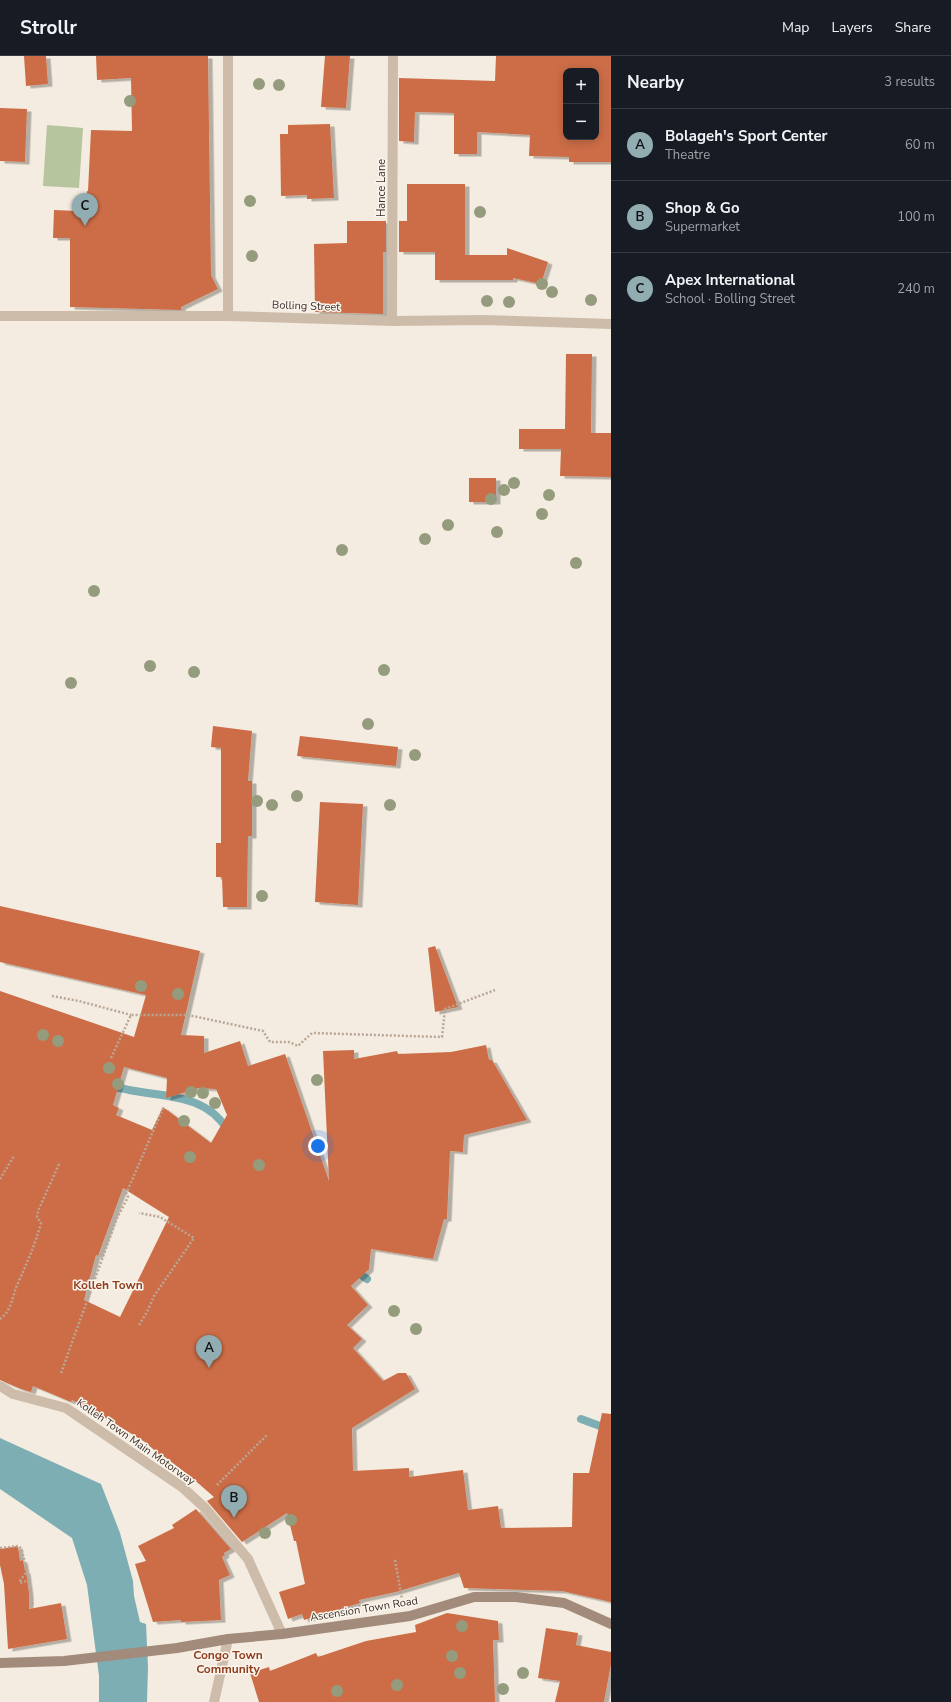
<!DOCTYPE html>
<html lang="en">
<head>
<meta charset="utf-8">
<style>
  body { margin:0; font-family:"Nunito Sans",sans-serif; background:#20242c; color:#f1f3f6 }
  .controls { position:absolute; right:12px; top:12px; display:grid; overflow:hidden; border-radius:8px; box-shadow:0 2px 10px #0003 }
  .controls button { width:36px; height:36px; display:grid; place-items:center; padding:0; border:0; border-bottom:1px solid #363941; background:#171b24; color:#f1f3f6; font:20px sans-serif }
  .you { position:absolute; left:318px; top:1090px; width:14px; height:14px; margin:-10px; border:3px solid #fff; border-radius:50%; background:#1a73e8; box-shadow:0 0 0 6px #1a73e833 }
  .badge { display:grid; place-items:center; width:26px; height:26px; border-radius:50%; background:#92adb2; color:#111; font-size:13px; font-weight:700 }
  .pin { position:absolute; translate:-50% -33px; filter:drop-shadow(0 1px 2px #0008) }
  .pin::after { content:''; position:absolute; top:21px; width:14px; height:12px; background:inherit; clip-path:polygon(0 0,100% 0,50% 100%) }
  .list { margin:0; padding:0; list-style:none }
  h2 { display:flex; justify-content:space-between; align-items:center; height:52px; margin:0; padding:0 16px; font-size:17px }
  h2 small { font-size:13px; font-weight:400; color:#9ea1a6 }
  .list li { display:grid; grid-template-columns:26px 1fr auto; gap:12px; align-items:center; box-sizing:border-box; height:72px; padding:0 16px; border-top:1px solid #363941 }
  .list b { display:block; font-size:15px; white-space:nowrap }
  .list p { margin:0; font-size:13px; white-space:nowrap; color:#9ea1a6 }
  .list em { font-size:13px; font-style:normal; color:#9ea1a6 }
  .map { position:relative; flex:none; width:611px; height:1646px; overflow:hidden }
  header { display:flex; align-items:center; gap:24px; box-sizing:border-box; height:56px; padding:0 20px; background:#171b24; border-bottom:1px solid #363941 }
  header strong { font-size:19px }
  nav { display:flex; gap:22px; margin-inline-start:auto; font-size:14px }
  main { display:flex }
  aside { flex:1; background:#171b24 }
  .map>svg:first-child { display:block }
  .green { fill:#b6c59e }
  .water { fill:#7daeb3 }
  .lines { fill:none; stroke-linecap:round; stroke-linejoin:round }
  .stream { stroke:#7daeb3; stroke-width:8 }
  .building { fill:#cc6d46; fill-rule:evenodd; filter:url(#shadow) }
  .path { stroke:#baa694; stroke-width:2.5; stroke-dasharray:2 2; stroke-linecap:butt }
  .service { stroke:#cebcaa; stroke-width:10 }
  .minor { stroke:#cebcaa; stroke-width:10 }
  .secondary { stroke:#a28b7b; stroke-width:10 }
  .tree { fill:#959c7d }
  .labels { text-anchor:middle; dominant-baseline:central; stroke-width:3; stroke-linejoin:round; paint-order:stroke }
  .street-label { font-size:11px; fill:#3b302a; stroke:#fbf5ed }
  .neighbourhood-label { font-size:12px; font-weight:bold; fill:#8f3f1e; stroke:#fbf5ed }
</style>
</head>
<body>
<header>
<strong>Strollr</strong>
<nav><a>Map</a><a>Layers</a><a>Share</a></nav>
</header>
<main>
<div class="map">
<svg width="611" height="1646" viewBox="0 0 611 1646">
  <defs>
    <filter id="shadow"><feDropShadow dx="4.5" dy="2.5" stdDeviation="0" flood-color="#0004"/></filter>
  </defs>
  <rect width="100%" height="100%" fill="#f4ece0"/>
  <path class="green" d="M47,69L83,72L79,132L43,130Z"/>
  <path class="water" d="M0,1382L101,1428L120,1477L133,1525L134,1540L140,1566L146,1568L148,1611L147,1646H99V1620L87,1529L72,1482L0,1433Z"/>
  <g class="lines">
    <path class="stream" d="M108,1029C114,1032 122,1032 129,1034C165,1041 207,1038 228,1075
      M353,1213L367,1223
      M581,1363L611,1374"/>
  </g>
  <path class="building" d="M24,0H46L48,28L26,30Z
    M96,0H208L211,219L218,233L181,251V254L70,251V182H53L54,154L77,155V143H86L87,135H88L91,74L132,75L131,22L97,24Z
    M325,0H350L346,52L321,51Z
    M496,0H611V106H569V101L529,100L530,79L477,76V98H454V57L415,56L414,86L399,85V22L495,25ZM566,15H596V81H566Z
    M0,52L27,53L25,106L0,105Z
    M330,68L334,142L307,143V139L281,140L280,78H288V69Z
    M407,128H465V199H507V192L548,206L541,228L513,222V224H435V196H399V165H407Z
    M347,165H386V196H383V258L315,256L314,188L347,187Z
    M566,298H592L591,377H611V421L560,420L561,393H519V373H565Z
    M469,422H496V446H469Z
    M213,670L252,675L248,725H252V780H248L247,851H223L222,821H216V787H221V692L211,691Z
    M300,680L398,691L396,710L297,700Z
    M320,746L363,748L358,849L315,846Z
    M0,850L200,895L181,979L204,980V997L240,985L248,1010L285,998L329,1125L323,995L354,994V1003L397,995L398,998L451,996L486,989L489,1004H492L527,1064L464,1079L463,1096L450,1095L447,1163H444L433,1203L371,1193L369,1213L351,1230L368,1249L347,1269L362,1283L353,1292L383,1325L398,1317H406L415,1333L352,1372L353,1415L409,1412V1421L463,1414L468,1454L498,1450L501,1472L572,1471L573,1417H589L602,1357L611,1358V1546L562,1535L464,1532L459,1517L396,1536L359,1544L360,1547L304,1564L302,1558L288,1563L279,1536L305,1528L296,1485H294L287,1457L242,1486L207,1445L214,1441L191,1421L161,1398L160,1399L145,1386L91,1353L72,1344L71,1346L33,1330L31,1336L21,1333L0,1324V935L134,981L146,939L0,906ZM124,1011L167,1022L166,1042L199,1032L216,1033L227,1059L211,1087L163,1051L152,1074L116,1059L119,1052L113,1049ZM123,1132L169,1161L120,1261L84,1244L96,1199L98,1200Z
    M435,890L458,951L435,956L428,892Z
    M196,1453L231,1493L224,1497L225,1499L222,1501L230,1519L219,1524L221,1564L181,1566V1564L153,1566L135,1508L146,1505L138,1490L174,1472L172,1469Z
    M18,1490L20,1505L23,1504L25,1515H26L29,1537V1553L61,1547L67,1583L8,1593L4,1528L0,1509V1493Z
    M447,1557L498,1565L499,1584H493L495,1646H259L250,1617L269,1611L270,1615L316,1597L318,1601L366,1585L416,1576L415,1569Z
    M546,1572L578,1577L576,1589L611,1596V1608L604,1646H555L560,1625L538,1622Z"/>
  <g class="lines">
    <path class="path" d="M52,940L79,945L131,959
      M111,1002L131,959H188L263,975L270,986H289L298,990L312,977L442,981L445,953L495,934
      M0,1123L14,1100
      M0,1263C13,1254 12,1238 19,1225C28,1204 35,1189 41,1167L37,1161L38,1155L60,1106
      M139,1269L147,1256L154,1240L194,1182L160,1161L139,1157
      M61,1317L117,1162L128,1141L126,1138L164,1050
      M217,1429L267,1379
      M0,1492L19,1490L22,1495L27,1515L20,1525V1527L29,1524L33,1550
      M395,1504L402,1543"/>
    <path class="service" d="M228,260V0"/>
    <path class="minor" d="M0,260H228L392,265L482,264L611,268
      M392,265L393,0
      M0,1330L13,1338L66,1352L182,1431L205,1452L248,1503L282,1578
      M214,1646L228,1583"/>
    <path class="secondary" d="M0,1607L64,1605L177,1592L228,1583L282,1578L410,1560L474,1541H516L564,1547L611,1568"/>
  </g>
  <g class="tree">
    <circle cx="259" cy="28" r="6"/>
    <circle cx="279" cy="29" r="6"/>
    <circle cx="130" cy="45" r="6"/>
    <circle cx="250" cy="145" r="6"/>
    <circle cx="480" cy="156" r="6"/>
    <circle cx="252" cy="200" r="6"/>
    <circle cx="542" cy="228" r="6"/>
    <circle cx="552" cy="236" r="6"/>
    <circle cx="591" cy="244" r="6"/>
    <circle cx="487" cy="245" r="6"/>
    <circle cx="509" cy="246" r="6"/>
    <circle cx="514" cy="427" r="6"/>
    <circle cx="504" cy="434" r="6"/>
    <circle cx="549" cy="439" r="6"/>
    <circle cx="491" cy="443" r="6"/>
    <circle cx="542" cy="458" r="6"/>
    <circle cx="448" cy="469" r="6"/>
    <circle cx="497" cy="476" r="6"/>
    <circle cx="425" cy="483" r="6"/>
    <circle cx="342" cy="494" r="6"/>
    <circle cx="576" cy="507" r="6"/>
    <circle cx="94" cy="535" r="6"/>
    <circle cx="150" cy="610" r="6"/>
    <circle cx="384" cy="614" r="6"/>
    <circle cx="194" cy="616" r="6"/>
    <circle cx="71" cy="627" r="6"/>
    <circle cx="368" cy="668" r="6"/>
    <circle cx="415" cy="699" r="6"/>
    <circle cx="297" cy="740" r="6"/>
    <circle cx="257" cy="745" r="6"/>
    <circle cx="272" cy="749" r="6"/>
    <circle cx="390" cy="749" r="6"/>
    <circle cx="262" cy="840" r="6"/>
    <circle cx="141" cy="930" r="6"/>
    <circle cx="178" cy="938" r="6"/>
    <circle cx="43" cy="979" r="6"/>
    <circle cx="58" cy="985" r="6"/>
    <circle cx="109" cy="1012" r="6"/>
    <circle cx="317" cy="1024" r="6"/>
    <circle cx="118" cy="1028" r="6"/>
    <circle cx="191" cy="1036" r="6"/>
    <circle cx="203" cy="1037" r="6"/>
    <circle cx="215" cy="1047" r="6"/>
    <circle cx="184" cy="1065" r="6"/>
    <circle cx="190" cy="1101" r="6"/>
    <circle cx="259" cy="1109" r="6"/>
    <circle cx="394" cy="1255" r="6"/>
    <circle cx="416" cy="1273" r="6"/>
    <circle cx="291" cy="1464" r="6"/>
    <circle cx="265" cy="1477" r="6"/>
    <circle cx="462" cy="1570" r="6"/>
    <circle cx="452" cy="1600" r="6"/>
    <circle cx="460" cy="1617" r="6"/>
    <circle cx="523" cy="1617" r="6"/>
    <circle cx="397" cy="1629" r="6"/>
    <circle cx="503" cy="1633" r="6"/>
    <circle cx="337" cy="1635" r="6"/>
  </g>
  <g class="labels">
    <g class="street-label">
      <text transform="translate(381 132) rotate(-90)">Hance Lane</text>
      <text transform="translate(306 250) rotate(2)">Bolling Street</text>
      <text transform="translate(136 1386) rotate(35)">Kolleh Town Main Motorway</text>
      <text transform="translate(364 1553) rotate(-9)">Ascension Town Road</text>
    </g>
    <g class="neighbourhood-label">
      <text x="108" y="1229">Kolleh Town</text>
      <text x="228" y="1599">Congo Town<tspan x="228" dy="14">Community</tspan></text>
    </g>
  </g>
</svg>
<div class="controls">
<button>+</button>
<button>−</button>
</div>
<div class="you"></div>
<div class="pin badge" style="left:209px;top:1312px">A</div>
<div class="pin badge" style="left:234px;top:1462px">B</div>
<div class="pin badge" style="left:85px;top:170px">C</div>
</div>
<aside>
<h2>Nearby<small>3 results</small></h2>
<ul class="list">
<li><span class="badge">A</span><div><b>Bolageh's Sport Center</b><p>Theatre</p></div><em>60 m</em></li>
<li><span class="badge">B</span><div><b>Shop &amp; Go</b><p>Supermarket</p></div><em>100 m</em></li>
<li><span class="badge">C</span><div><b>Apex International</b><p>School · Bolling Street</p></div><em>240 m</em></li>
</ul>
</aside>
</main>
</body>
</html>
